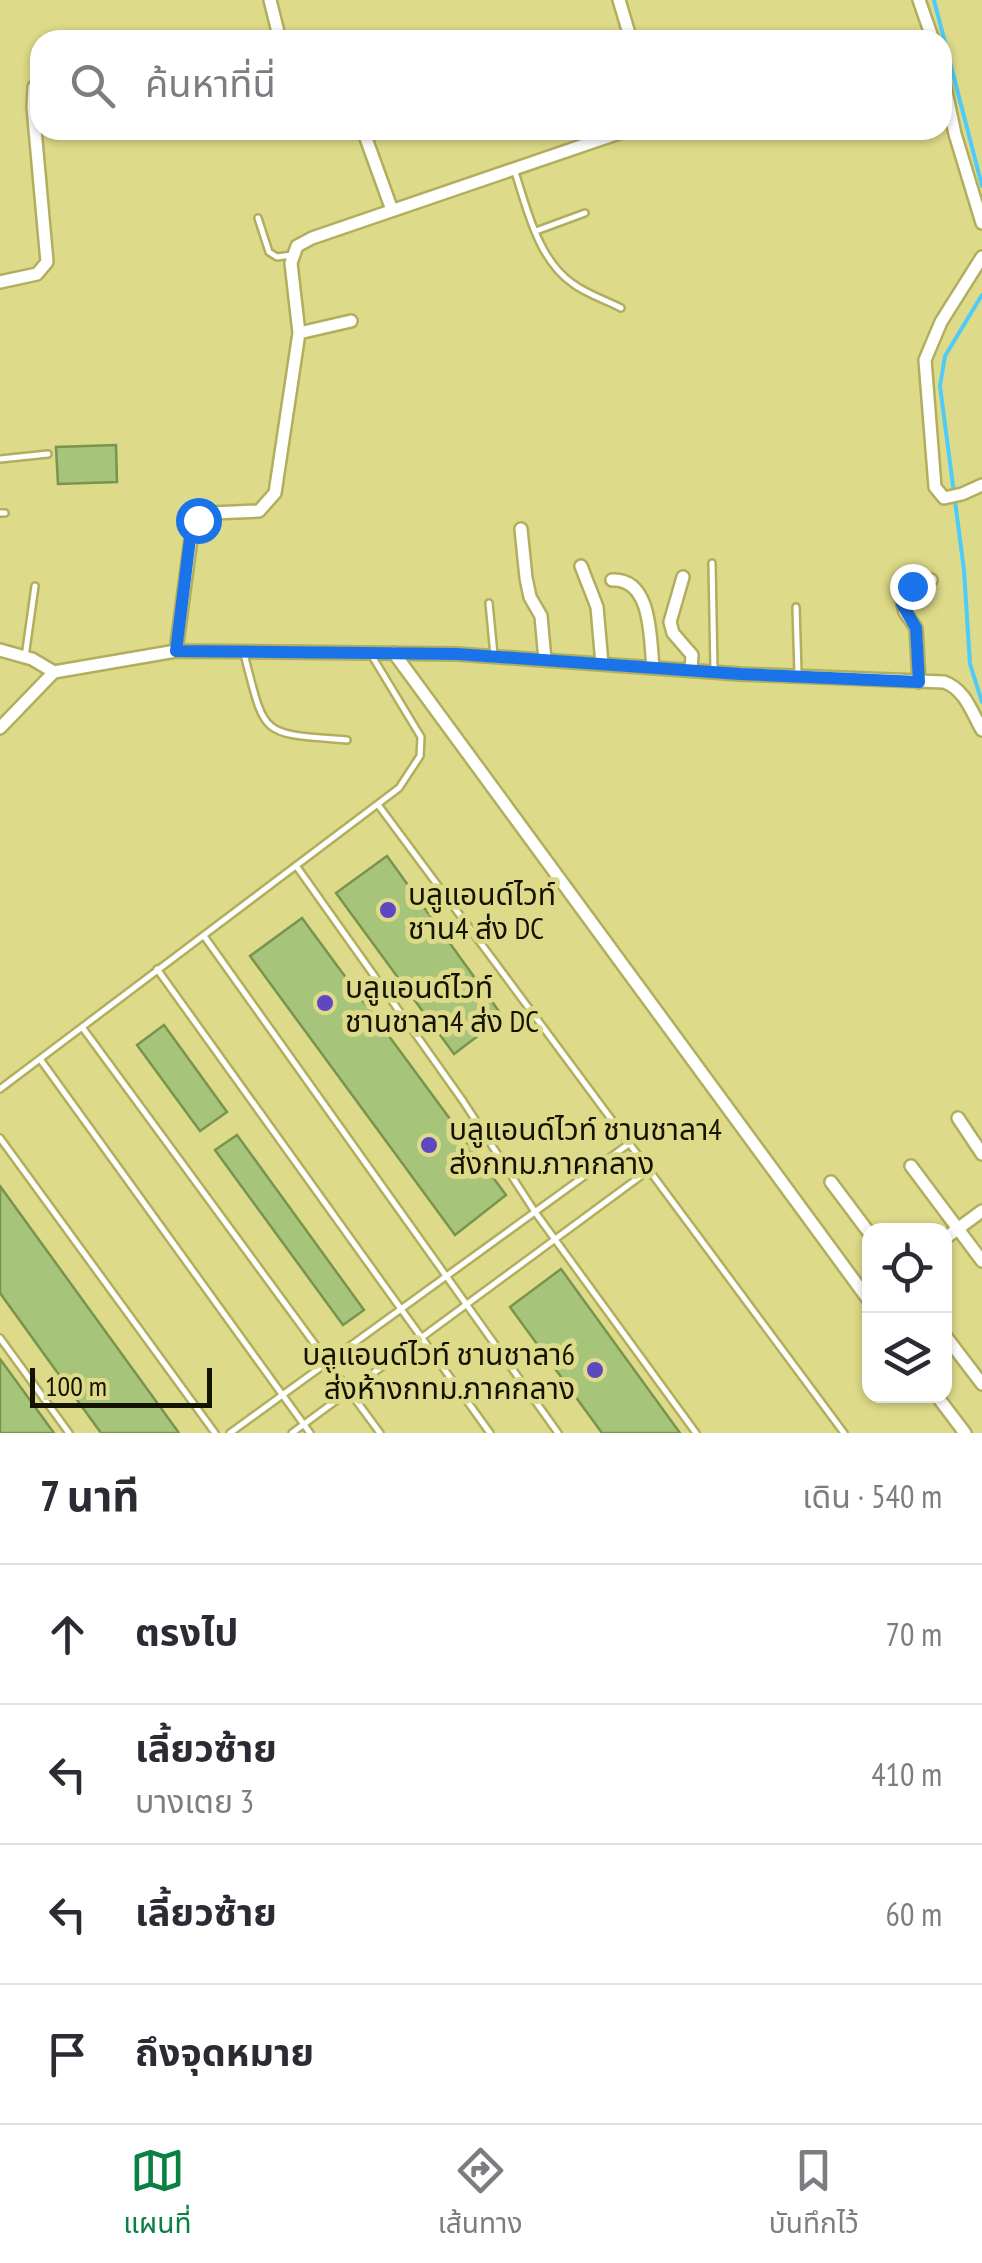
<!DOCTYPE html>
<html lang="th">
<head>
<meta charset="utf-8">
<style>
  body { margin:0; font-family:"PT Sans Narrow","Noto Sans Thai",sans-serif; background:#f2f2f3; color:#2b2b33 }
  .controls { position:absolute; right:30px; bottom:30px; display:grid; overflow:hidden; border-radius:20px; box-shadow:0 2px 8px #0004 }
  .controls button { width:90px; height:90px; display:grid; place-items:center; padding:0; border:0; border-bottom:2px solid #e1e1e2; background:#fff; color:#2b2b33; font:50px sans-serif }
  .scale { position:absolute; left:30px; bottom:25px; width:182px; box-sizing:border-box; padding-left:10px; border:5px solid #141200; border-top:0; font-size:28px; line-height:35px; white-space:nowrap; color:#141200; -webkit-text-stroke:8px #ddda89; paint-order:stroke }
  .stop { position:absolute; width:30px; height:30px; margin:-22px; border:8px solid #1a73e8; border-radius:50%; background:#fff }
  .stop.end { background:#1a73e8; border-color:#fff; box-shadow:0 2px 10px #0008 }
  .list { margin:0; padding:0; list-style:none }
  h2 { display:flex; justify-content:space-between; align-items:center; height:130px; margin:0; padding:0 40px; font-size:42px }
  h2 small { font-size:32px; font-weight:400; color:#7c7c81 }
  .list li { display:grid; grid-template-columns:65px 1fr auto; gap:30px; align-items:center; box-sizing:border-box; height:140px; padding:0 40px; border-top:2px solid #e1e1e2 }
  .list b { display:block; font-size:38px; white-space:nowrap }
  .list p { margin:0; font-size:32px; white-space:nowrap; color:#7c7c81 }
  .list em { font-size:32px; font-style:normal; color:#7c7c81 }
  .icon { flex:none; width:55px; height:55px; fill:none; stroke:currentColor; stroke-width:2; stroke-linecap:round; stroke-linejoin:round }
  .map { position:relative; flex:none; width:982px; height:1433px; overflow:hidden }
  .search { position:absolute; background:#fff; box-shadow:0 2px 8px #0004; left:30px; right:30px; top:30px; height:110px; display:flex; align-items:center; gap:25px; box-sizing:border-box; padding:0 35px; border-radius:30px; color:#7c7c81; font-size:38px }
  .sheet { height:690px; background:#fff }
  nav { display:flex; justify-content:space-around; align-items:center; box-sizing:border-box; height:140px; border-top:2px solid #e1e1e2; background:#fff; font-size:28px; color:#7c7c81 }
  nav a { display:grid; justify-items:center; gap:5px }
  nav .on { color:#0b8043 }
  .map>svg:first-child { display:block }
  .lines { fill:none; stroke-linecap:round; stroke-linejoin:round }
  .stream { stroke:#4ecbf9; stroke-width:4 }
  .building { fill:#a7c47b; stroke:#78944d; stroke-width:2.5 }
  .lane-casing { stroke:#b1ae5e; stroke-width:10 }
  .street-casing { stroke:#b1ae5e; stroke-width:16 }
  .lane { stroke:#fff; stroke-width:5 }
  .street { stroke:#fff; stroke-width:11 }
  .route { stroke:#1a73e8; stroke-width:12 }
  .poi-dot { fill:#5e47c0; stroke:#ddda89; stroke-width:4 }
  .labels { text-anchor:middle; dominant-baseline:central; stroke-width:10; stroke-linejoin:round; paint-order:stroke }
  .poi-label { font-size:30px; fill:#141200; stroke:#ddda89; text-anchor:start }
</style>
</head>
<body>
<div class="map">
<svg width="982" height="1433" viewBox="0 0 982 1433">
  <rect width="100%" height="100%" fill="#ddda89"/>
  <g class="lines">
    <path class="stream" d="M934,0L982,186
      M982,295L945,356L940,386L964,570L970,664L982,702"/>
  </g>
  <path class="building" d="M116,445L117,482L58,484L56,447Z
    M387,856L503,1017L454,1054L336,893Z
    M302,918L506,1195L455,1235L250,956Z
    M164,1025L227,1112L200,1131L137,1045Z
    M237,1135L364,1310L343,1325L215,1150Z
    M0,1186L179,1433H101L0,1293Z
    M561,1269L680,1433H602L510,1307Z
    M0,1359L54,1433H0Z"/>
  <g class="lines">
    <g class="lane-casing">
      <path id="lane" d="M515,172C527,209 538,259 572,283C586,294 606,300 621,308
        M258,218L269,252L277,257L292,255
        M536,231L585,213
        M0,459L48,454
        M0,513H5
        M712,563L714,670
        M489,603L494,655
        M796,607L798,674
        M244,654C266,738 259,733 347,740
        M25,657L35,586
        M379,806L844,1433
        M297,867L463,1101L535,1212L696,1433
        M204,936L558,1433
        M157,969L490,1433
        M82,1027L380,1433
        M40,1059L310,1433
        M0,1089L399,788L420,756L421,737L372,656
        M0,1138L215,1433
        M0,1338L69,1433
        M230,1433L630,1143
        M292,1433L649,1170"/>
    </g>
    <g class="street-casing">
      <path id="street" d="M270,0L280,40
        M619,0L631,40
        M919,0L933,40
        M942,73L955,134L982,223
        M363,130L392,210
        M982,257L941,322L925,360L935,487L944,498L962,494L982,485
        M0,282L37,274L47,262L33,107L34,87
        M299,333L351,321
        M521,529L526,578L530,597L541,616L545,660
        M581,566L597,607L602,664
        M683,577L670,622L673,633L692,655L691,671
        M612,580C652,578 650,638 653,668
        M0,650L32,659L54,672
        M176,651L191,539L198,520L212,513L259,511L275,493L299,333L291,263L297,246L312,238L628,130
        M394,653L870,1302
        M919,682L916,628L905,612L901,597L912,586L931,580
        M0,728L54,672L176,651L457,654L740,674L944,682C965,689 972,713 982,730
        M958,1118L982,1154
        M911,1166L982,1261
        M831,1182L870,1234
        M944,1239L982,1211
        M944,1334L982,1384
        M937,1396L965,1433"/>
    </g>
    <use href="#lane" class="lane"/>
    <use href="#street" class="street"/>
  </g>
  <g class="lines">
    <path class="route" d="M198,520L190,539L176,651L457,654L740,674L919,682L916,628L902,604L904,590L912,586"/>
  </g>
  <g class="poi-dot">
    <circle cx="388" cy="910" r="10"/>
    <circle cx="325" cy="1003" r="10"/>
    <circle cx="429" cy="1145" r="10"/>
    <circle cx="595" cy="1370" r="10"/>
  </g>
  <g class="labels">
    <g class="poi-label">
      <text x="408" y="893">บลูแอนด์ไวท์<tspan x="408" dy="34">ชาน4 ส่ง DC</tspan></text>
      <text x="345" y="986">บลูแอนด์ไวท์<tspan x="345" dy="34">ชานชาลา4 ส่ง DC</tspan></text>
      <text x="449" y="1128">บลูแอนด์ไวท์ ชานชาลา4<tspan x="449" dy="34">ส่งกทม.ภาคกลาง</tspan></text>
      <text x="575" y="1353" text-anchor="end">บลูแอนด์ไวท์ ชานชาลา6<tspan x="575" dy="34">ส่งห้างกทม.ภาคกลาง</tspan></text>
    </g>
  </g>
</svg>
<div class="controls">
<button><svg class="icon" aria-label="locate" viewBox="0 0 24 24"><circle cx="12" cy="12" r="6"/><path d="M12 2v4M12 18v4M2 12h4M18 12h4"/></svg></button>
<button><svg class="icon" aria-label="layers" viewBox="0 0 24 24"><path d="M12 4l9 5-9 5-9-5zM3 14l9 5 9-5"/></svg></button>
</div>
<div class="scale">100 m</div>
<div class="stop" style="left:198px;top:520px"></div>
<div class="stop end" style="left:912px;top:586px"></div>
<div class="search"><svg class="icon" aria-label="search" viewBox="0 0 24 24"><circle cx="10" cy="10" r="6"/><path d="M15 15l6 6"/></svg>ค้นหาที่นี่</div>
</div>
<section class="sheet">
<h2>7 นาที<small>เดิน · 540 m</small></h2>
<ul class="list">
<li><svg class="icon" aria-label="ahead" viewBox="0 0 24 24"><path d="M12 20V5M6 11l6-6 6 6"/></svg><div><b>ตรงไป</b></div><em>70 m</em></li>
<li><svg class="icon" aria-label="left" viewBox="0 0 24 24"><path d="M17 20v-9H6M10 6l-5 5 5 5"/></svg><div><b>เลี้ยวซ้าย</b><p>บางเตย 3</p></div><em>410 m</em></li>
<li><svg class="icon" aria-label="left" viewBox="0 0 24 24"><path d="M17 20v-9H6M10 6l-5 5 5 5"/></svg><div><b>เลี้ยวซ้าย</b></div><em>60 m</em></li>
<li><svg class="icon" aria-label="arrive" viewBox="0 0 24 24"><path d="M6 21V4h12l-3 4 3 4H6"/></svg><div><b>ถึงจุดหมาย</b></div></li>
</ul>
</section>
<nav>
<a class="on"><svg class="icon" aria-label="map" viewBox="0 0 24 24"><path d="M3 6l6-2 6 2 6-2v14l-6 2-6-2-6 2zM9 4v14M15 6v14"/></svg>แผนที่</a>
<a><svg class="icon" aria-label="directions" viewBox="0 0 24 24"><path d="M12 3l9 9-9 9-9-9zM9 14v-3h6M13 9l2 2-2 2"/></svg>เส้นทาง</a>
<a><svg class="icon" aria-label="saved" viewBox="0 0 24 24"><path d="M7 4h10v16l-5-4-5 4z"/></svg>บันทึกไว้</a>
</nav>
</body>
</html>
